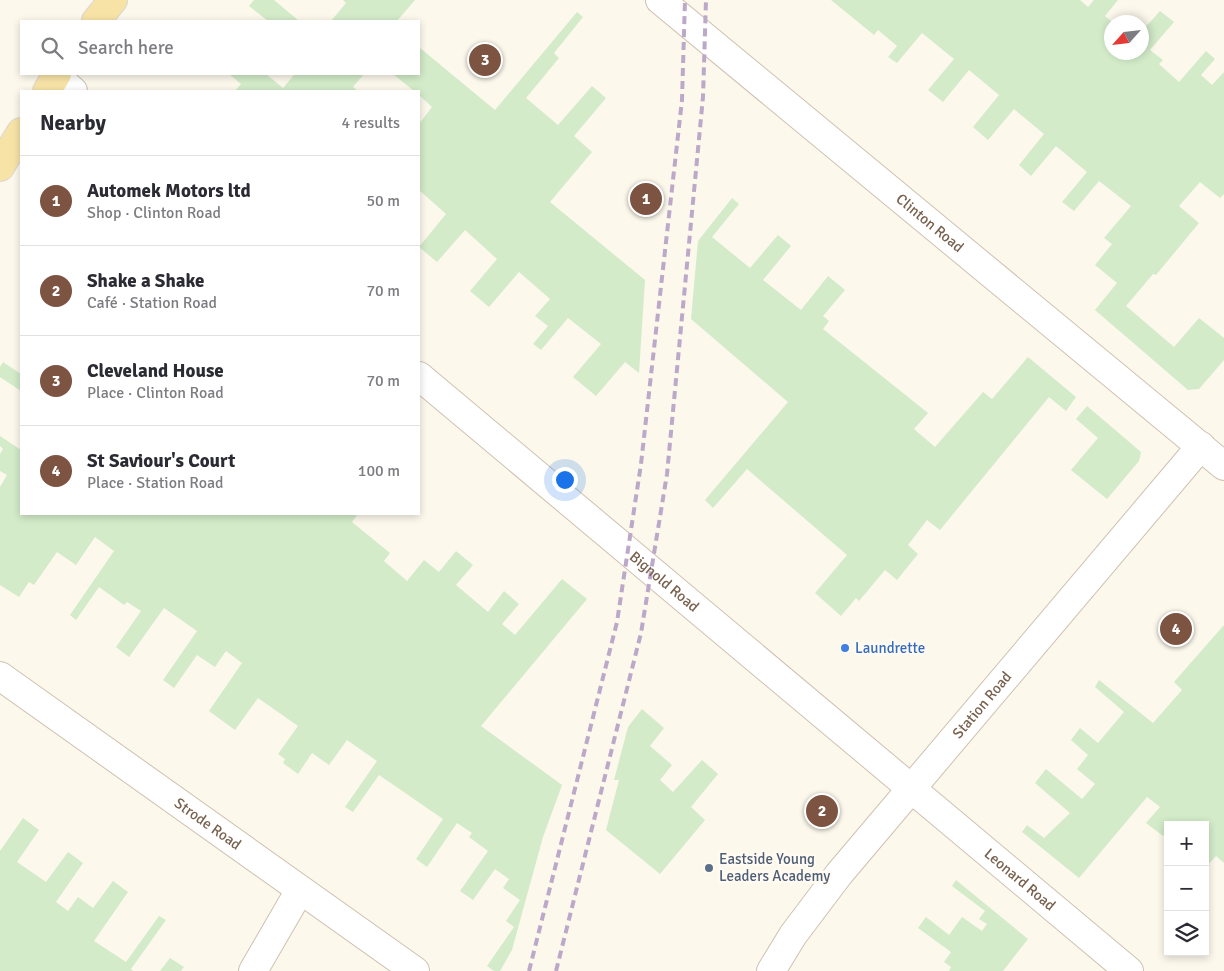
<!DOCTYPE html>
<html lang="en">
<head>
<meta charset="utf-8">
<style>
  body { margin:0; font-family:Signika,sans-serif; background:#f7f7f7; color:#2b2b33 }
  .controls { position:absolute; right:15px; bottom:15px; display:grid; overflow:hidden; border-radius:0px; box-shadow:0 2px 8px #0003 }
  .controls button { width:45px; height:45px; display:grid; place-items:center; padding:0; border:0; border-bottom:1px solid #e1e1e2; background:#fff; color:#2b2b33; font:25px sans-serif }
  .compass { position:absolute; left:1104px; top:15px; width:45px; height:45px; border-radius:50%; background:#fff; box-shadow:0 2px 8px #0003; rotate:243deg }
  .you { position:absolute; left:564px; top:479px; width:18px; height:18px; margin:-12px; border:4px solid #fff; border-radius:50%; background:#1a73e8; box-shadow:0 0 0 8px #1a73e833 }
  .badge { display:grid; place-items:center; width:32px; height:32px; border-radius:50%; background:#7d5342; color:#fff; font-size:16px; font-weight:700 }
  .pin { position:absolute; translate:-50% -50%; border:2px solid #fff; box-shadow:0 1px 5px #0006 }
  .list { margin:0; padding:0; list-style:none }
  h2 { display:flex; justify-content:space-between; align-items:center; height:65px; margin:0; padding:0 20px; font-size:21px }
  h2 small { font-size:16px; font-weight:400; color:#7c7c81 }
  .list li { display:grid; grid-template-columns:32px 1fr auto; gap:15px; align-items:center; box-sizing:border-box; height:90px; padding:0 20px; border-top:1px solid #e1e1e2 }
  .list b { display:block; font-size:19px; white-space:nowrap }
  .list p { margin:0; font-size:16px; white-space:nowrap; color:#7c7c81 }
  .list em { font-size:16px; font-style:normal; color:#7c7c81 }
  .icon { flex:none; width:28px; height:28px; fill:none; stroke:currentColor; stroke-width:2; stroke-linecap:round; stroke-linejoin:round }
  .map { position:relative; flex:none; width:1224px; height:971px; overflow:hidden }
  .search { position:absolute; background:#fff; box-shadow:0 2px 8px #0003; left:20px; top:20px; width:400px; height:55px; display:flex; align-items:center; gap:12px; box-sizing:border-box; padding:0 18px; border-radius:0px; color:#7c7c81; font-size:19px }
  .panel { position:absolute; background:#fff; box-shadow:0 2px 8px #0003; left:20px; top:90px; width:400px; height:425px; border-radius:0px }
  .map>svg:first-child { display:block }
  .green { fill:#d3ebc9 }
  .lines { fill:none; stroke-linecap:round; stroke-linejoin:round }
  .minor-casing { stroke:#cfc1b0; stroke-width:30 }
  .major-casing { stroke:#dcd6d1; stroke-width:30 }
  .minor { stroke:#fff; stroke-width:28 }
  .major { stroke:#f8e3a7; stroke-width:28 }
  .rail { stroke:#bca8c8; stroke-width:4; stroke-dasharray:8 5; stroke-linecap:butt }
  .shop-dot { fill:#3f7fe0; stroke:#fffbf2; stroke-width:2 }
  .service-dot { fill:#5c6f8a; stroke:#fffbf2; stroke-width:2 }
  .labels { text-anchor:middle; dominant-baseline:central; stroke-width:5; stroke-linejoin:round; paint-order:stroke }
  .street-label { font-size:15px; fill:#78614e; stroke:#fffbf2 }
  .shop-label { font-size:15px; fill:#366cbe; stroke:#fffbf2; text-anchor:start }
  .service-label { font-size:15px; fill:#4e5e75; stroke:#fffbf2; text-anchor:start }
</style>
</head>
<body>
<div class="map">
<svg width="1224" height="971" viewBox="0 0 1224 971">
  <rect width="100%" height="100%" fill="#fcf8ec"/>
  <path class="green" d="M254,0H274L299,21H268L249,6Z
    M343,0H415L397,21H331L346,3Z
    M831,0H1080L1088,7L1094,0H1118L1105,16L1112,22V52H1142V31L1160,11L1174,22L1150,50L1163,60L1159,64L1179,82L1206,51L1215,59L1201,75L1212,85L1224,72V194L1220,198L1200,182L1179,206L1199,223L1156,275L1153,274L1126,306L1174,347L1199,318L1224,338V360L1199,389L1188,390L1095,310L1117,283L1095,265L1112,244L1104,238L1131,206L1099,181L1074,211L1062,202L1087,172L1056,146L1031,176L1019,165L1044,134L1014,109L988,140L973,127L999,95L969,70L943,102L928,90L954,59L922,33L897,63L888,57L897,46L878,30L874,35Z
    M577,12L583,17L554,53L559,58L526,98L558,125L592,86L606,98L574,136L592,152L550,202L645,280L639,373L625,362L596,396L573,377L601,344L568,318L541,350L533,344L548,326L535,316L550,299L519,272L489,307L470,291L497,259L465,230L437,262L419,247L446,214L419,190V124L432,107L419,95V91H414L393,74H419L420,48L495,110Z
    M229,74H266L283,88L294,75L293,74H364L353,87L358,91H235L241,84Z
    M732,198L739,204L712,237L750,268L778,235L791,246L763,280L801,310L828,276L845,290L823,316L829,321L823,329L928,413L914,429L935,447L983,392L992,399L1028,357L1076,397L1066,411L1049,397L940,530L927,520L908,545L918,554L897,580L885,570L859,601L856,598L841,616L815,593L847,555L747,469L713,508L705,500L788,402L691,319L698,241Z
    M3,362L21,374V391L0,377V367Z
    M1087,406L1141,452L1139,461L1107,499L1071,470L1098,438L1076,419Z
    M0,436L21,450V514H356L357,515L352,522L390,553L384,561L407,581L424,560L439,572L456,551L473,565L456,585L488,612L504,591L519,604L502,624L515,635L562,579L587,599L481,726L562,785L543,837L512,950L500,971H494L487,966L514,927L506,921L520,900L503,888L509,879L495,869L473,900L460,891L488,851L469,837L472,833L457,823L427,867L416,859L443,819L379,775L353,812L345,807L377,761L347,740L329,765L312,753L298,774L283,763L285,759L278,754L298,726L258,698L235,730L209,711L242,663L226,651L215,667L197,655L174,688L163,680L197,631L164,608L129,657L116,647L141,611L127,602L124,605L99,587L76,620L70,615L114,551L95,537L76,565L57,552L34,585L29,582L19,597L0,585V487L7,475L0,471V454L3,449L0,446Z
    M1224,625V863L1216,856L1205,868V825H1181L1176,821L1172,825H1168V830L1163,836L1146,823L1160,807L1147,797L1079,878L1022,832L1027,825L1044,838L1070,813L1035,783L1046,769L1082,799L1095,784L1077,769L1088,755L1071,740L1080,728L1098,743L1124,712L1095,687L1099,680L1153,723L1182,690L1174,682Z
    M642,709L664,728L650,746L672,765L660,780L673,792L702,760L718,774L691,807L705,820L660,874L606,830L619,780H614L628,727Z
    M23,818L39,830L17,862L46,882L68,852L83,863L56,902L68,911L78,897L93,908L113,881L128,892L94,941L126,962L159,916L166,920L131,969L133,971H0V851Z
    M956,880L1028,939L1003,971H949L951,967L944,962L951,952L918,928L926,917L949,935L962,917L982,931L987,924L979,919L985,911L952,886Z
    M170,958L184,967L181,971H160Z"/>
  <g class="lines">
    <g class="minor-casing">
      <g id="minor">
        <path id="s1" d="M660,0L1224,466"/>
        <path d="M56,76L73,91"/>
        <path id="s2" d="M419,376L1129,971"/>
        <path id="s3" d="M0,676L415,971"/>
        <path d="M253,971L300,890"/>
        <path id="s4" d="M771,971L793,935L839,874L1201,446"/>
      </g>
    </g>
    <g class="major-casing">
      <path id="major" d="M96,21L113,0
        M47,91L57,74
        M0,167L21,132"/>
    </g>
    <use href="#minor" class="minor"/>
    <use href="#major" class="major"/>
    <path class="rail" d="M529,971L617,622L641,464L682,100L685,0
      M556,971L641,633L667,474L703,97L706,0"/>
  </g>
  <circle class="shop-dot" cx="845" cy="648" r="5"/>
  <circle class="service-dot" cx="709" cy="868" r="5"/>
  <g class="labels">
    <g class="street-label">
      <text stroke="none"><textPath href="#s1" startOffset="350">Clinton Road</textPath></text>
      <text stroke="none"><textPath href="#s2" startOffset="320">Bignold Road</textPath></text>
      <text stroke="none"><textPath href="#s4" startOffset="340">Station Road</textPath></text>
      <text stroke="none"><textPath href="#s3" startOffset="255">Strode Road</textPath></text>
      <text stroke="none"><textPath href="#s2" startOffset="784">Leonard Road</textPath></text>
    </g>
    <g class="shop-label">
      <text x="855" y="648">Laundrette</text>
    </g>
    <g class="service-label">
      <text x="719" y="859">Eastside Young<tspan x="719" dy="17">Leaders Academy</tspan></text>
    </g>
  </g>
</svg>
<div class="controls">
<button>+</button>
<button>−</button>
<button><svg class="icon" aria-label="layers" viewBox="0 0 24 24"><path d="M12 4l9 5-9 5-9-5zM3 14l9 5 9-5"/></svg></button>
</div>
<svg class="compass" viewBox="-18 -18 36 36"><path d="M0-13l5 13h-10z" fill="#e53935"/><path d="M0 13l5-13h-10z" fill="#7c7c81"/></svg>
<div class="you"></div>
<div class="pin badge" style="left:646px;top:199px">1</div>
<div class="pin badge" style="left:822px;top:811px">2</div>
<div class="pin badge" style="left:485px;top:60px">3</div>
<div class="pin badge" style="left:1176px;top:629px">4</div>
<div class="search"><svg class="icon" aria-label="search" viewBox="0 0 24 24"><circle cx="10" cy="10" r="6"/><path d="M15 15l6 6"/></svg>Search here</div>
<section class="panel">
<h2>Nearby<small>4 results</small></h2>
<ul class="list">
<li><span class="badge">1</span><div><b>Automek Motors ltd</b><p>Shop · Clinton Road</p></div><em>50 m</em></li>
<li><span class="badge">2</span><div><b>Shake a Shake</b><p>Café · Station Road</p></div><em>70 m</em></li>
<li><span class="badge">3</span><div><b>Cleveland House</b><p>Place · Clinton Road</p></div><em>70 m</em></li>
<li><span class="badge">4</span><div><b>St Saviour's Court</b><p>Place · Station Road</p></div><em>100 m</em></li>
</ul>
</section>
</div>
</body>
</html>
